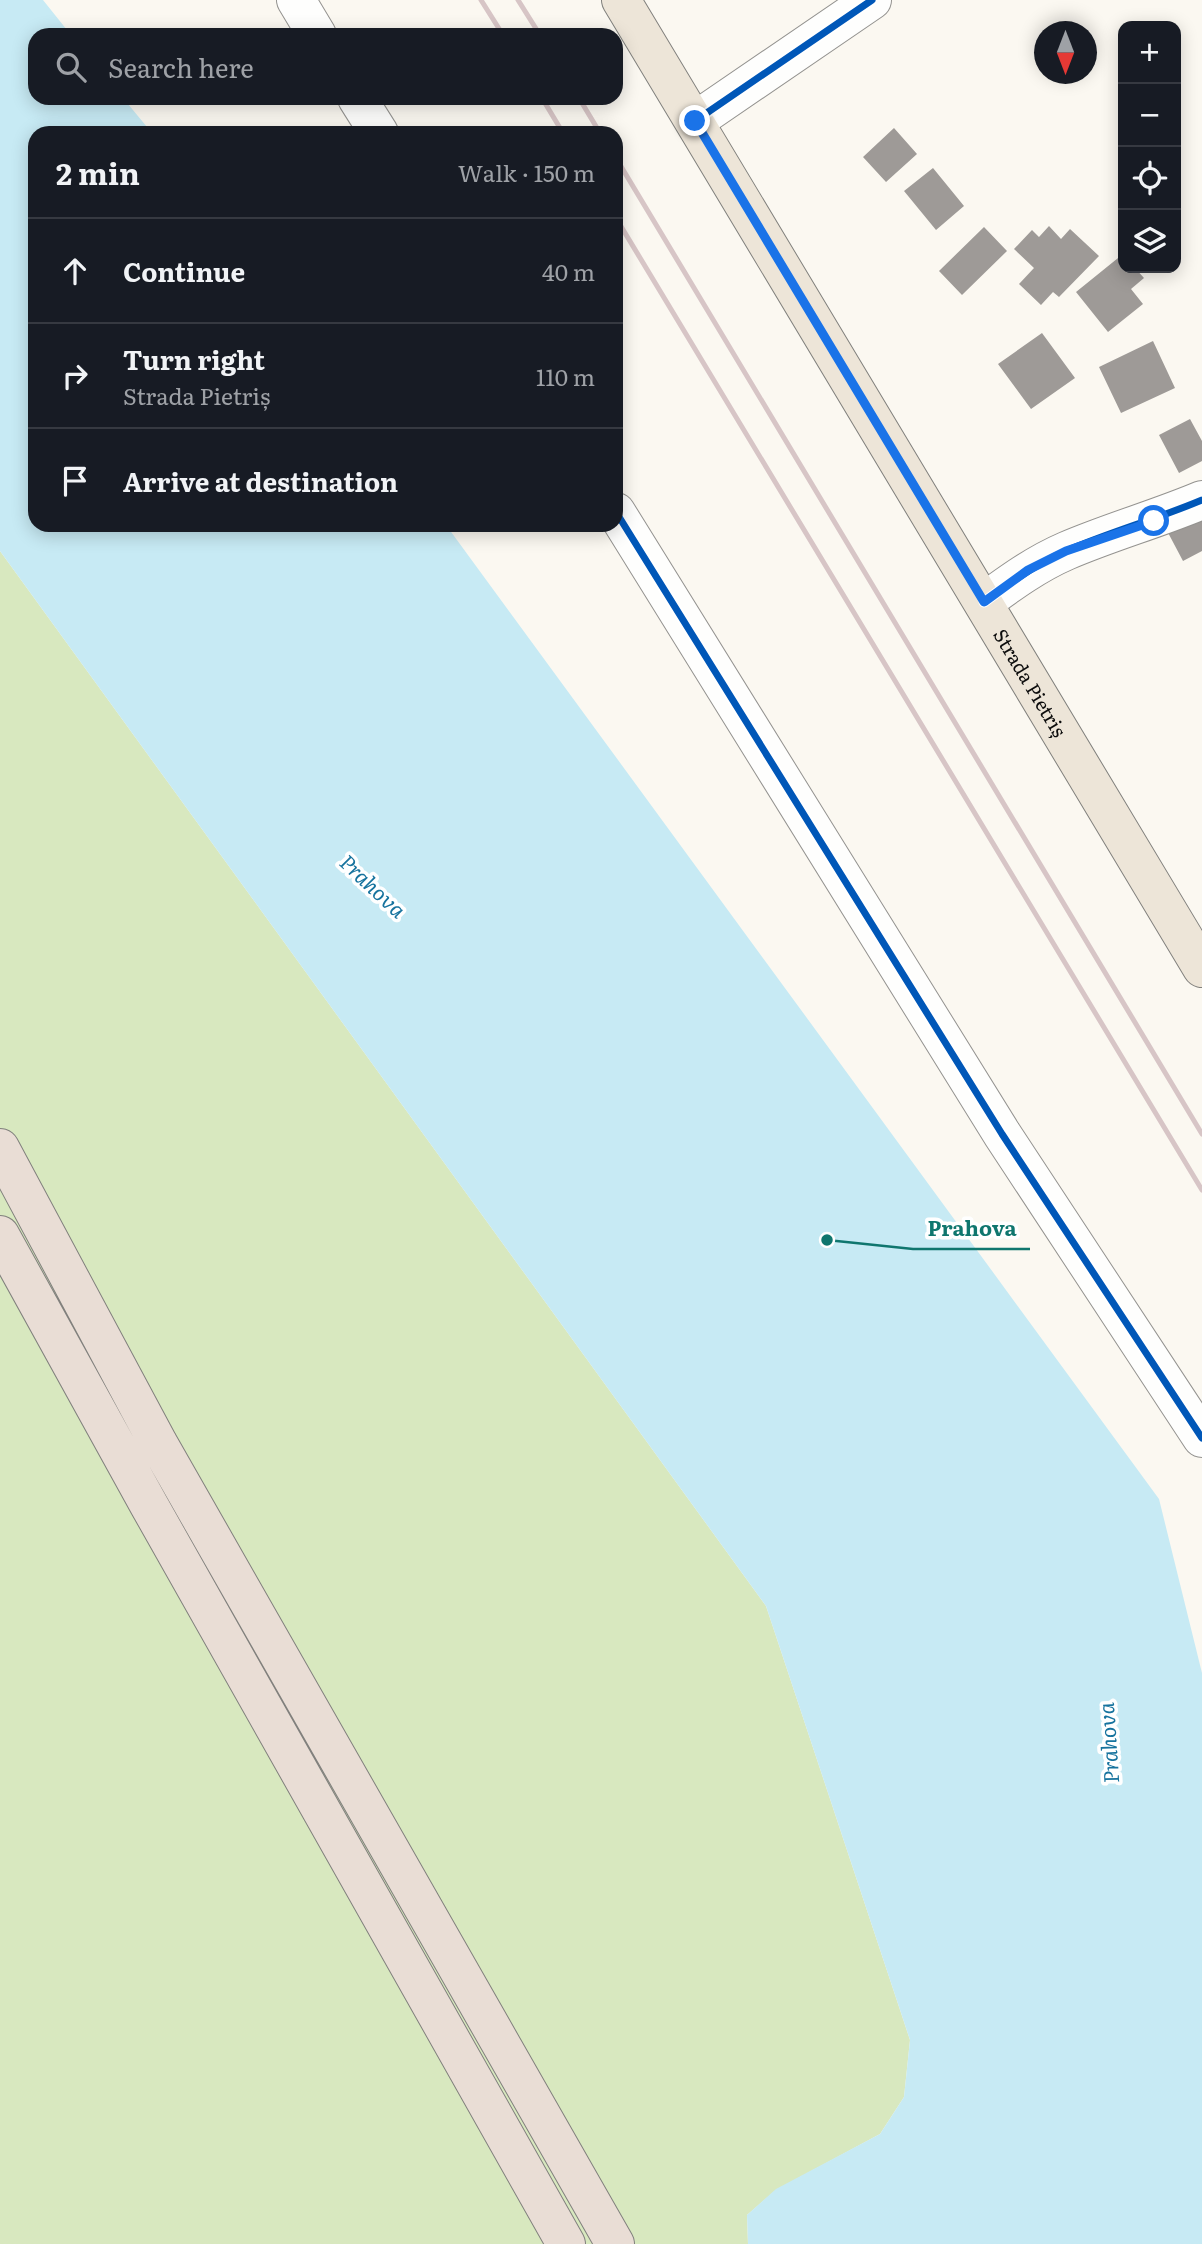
<!DOCTYPE html>
<html lang="en">
<head>
<meta charset="utf-8">
<style>
  body { margin:0; font-family:Literata,serif; background:#20242c; color:#f1f3f6 }
  .controls { position:absolute; right:21px; top:21px; display:grid; overflow:hidden; border-radius:14px; box-shadow:0 4px 18px #0003 }
  .controls button { width:63px; height:63px; display:grid; place-items:center; padding:0; border:0; border-bottom:2px solid #363941; background:#171b24; color:#f1f3f6; font:35px sans-serif }
  .compass { position:absolute; left:1034px; top:21px; width:63px; height:63px; border-radius:50%; background:#171b24; box-shadow:0 4px 18px #0003; rotate:180deg }
  .stop { position:absolute; width:21px; height:21px; margin:-16px; border:5px solid #1a73e8; border-radius:50%; background:#fff }
  .stop.end { background:#1a73e8; border-color:#fff; box-shadow:0 2px 7px #0008 }
  .list { margin:0; padding:0; list-style:none }
  h2 { display:flex; justify-content:space-between; align-items:center; height:91px; margin:0; padding:0 28px; font-size:30px }
  h2 small { font-size:23px; font-weight:400; color:#9ea1a6 }
  .list li { display:grid; grid-template-columns:46px 1fr auto; gap:21px; align-items:center; box-sizing:border-box; height:105px; padding:0 28px; border-top:2px solid #363941 }
  .list b { display:block; font-size:26px; white-space:nowrap }
  .list p { margin:0; font-size:23px; white-space:nowrap; color:#9ea1a6 }
  .list em { font-size:23px; font-style:normal; color:#9ea1a6 }
  .icon { flex:none; width:38px; height:38px; fill:none; stroke:currentColor; stroke-width:2; stroke-linecap:round; stroke-linejoin:round }
  .map { position:relative; flex:none; width:1202px; height:2244px; overflow:hidden }
  .search { position:absolute; background:#171b24; box-shadow:0 4px 18px #0003; left:28px; top:28px; width:595px; height:77px; display:flex; align-items:center; gap:18px; box-sizing:border-box; padding:0 24px; border-radius:21px; color:#9ea1a6; font-size:26px }
  .panel { position:absolute; background:#171b24; box-shadow:0 4px 18px #0003; left:28px; top:126px; width:595px; height:406px; border-radius:21px }
  .map>svg:first-child { display:block }
  .forest { fill:#d8e8bf }
  .water { fill:#c7eaf4 }
  .building { fill:#9e9a97 }
  .lines { fill:none; stroke-linecap:round; stroke-linejoin:round }
  .minor-casing { stroke:#949390; stroke-width:40 }
  .major-casing { stroke:#81807d; stroke-width:40 }
  .highway-casing { stroke:#81807d; stroke-width:40 }
  .minor { stroke:#fefefd; stroke-width:38 }
  .major { stroke:#ede5d8; stroke-width:38 }
  .highway { stroke:#e9ddd5; stroke-width:38 }
  .rail { stroke:#d7c5c6; stroke-width:5 }
  .cycleway-casing { stroke:#fff; stroke-width:11 }
  .cycleway { stroke:#0057b8; stroke-width:7 }
  .route { stroke:#1a73e8; stroke-width:9 }
  .labels { text-anchor:middle; dominant-baseline:central; stroke-width:7; stroke-linejoin:round; paint-order:stroke }
  .street-label { font-size:19px; fill:#0d0d0d; stroke:#fff }
  .water-label { font-size:21px; font-style:italic; fill:#16739e; stroke:#fff }
  .leader { fill:none; stroke:#0f766e; stroke-width:2.5 }
  .callout-dot { fill:#0f766e; stroke:#fff; stroke-width:2.5 }
  .callout-label { font-size:21px; text-anchor:middle; font-weight:bold; fill:#0f766e; stroke:#fff; stroke-width:7; stroke-linejoin:round; paint-order:stroke }
</style>
</head>
<body>
<div class="map">
<svg width="1202" height="2244" viewBox="0 0 1202 2244">
  <rect width="100%" height="100%" fill="#fbf8f1"/>
  <path class="forest" d="M0,551L766,1606L910,2040L904,2097L880,2134L776,2190L747,2215L748,2244H0Z"/>
  <path class="water" d="M0,0H43L71,35H35V98H123L152,133H35V525H446L1159,1499L1202,1673V2244H748L747,2215L776,2189L880,2134L904,2097L910,2040L766,1606L0,551Z"/>
  <path class="building" d="M894,128L917,154L886,182L863,157Z
    M933,168L964,206L936,230L904,191Z
    M1049,226L1061,239L1070,229L1099,256L1059,297L1053,292L1041,305L1019,284L1034,268L1014,249L1032,230L1039,237Z
    M984,227L1007,251L962,295L939,271Z
    M1123,254V268H1135L1144,278L1131,289L1143,304L1108,332L1076,292Z
    M1042,333L1075,378L1031,409L998,364Z
    M1153,341L1175,388L1121,413L1099,367Z
    M1190,419L1202,441V461L1179,473L1159,435Z
    M1202,508V551L1183,561L1165,527Z"/>
  <g class="lines">
    <g class="minor-casing">
      <path id="minor" d="M296,0L317,35
        M357,98L379,133
        M695,121L872,0
        M616,512L1002,1134L1202,1438
        M984,602C1010,583 1036,564 1066,551C1110,532 1157,519 1202,500"/>
    </g>
    <g class="major-casing">
      <g id="major">
        <path id="s1" d="M621,0L1202,968"/>
      </g>
    </g>
    <g class="highway-casing">
      <path id="highway" d="M0,1148L158,1443L615,2244
        M0,1235L149,1505L566,2244"/>
    </g>
    <use href="#minor" class="minor"/>
    <use href="#major" class="major"/>
    <use href="#highway" class="highway"/>
    <path class="rail" d="M481,0L503,35
      M518,0L540,35
      M542,98L563,133
      M579,98L600,133
      M616,158L1202,1134
      M616,218L1202,1190"/>
    <g class="cycleway-casing">
      <path id="cycleway" d="M695,121L872,0
        M616,512L1002,1134L1202,1438
        M984,602C1010,583 1036,564 1066,551C1110,532 1157,519 1202,500"/>
    </g>
    <use href="#cycleway" class="cycleway"/>
  </g>
  <g class="lines">
    <path class="route" d="M695,121L984,602L1028,570L1066,551L1154,521"/>
  </g>
  <g class="labels">
    <g class="street-label">
      <text stroke="none"><textPath href="#s1" startOffset="796">Strada Pietriș</textPath></text>
    </g>
    <g class="water-label">
      <text transform="translate(374 885) rotate(43)">Prahova</text>
      <text transform="translate(1107 1743) rotate(-94)">Prahova</text>
    </g>
  </g>
  <path class="leader" d="M827 1240L913 1249H1030"/>
  <circle class="callout-dot" cx="827" cy="1240" r="7"/>
  <g class="callout-label">
    <text x="972" y="1236">Prahova</text>
  </g>
</svg>
<div class="controls">
<button>+</button>
<button>−</button>
<button><svg class="icon" aria-label="locate" viewBox="0 0 24 24"><circle cx="12" cy="12" r="6"/><path d="M12 2v4M12 18v4M2 12h4M18 12h4"/></svg></button>
<button><svg class="icon" aria-label="layers" viewBox="0 0 24 24"><path d="M12 4l9 5-9 5-9-5zM3 14l9 5 9-5"/></svg></button>
</div>
<svg class="compass" viewBox="-18 -18 36 36"><path d="M0-13l5 13h-10z" fill="#e53935"/><path d="M0 13l5-13h-10z" fill="#9ea1a6"/></svg>
<div class="stop" style="left:1154px;top:521px"></div>
<div class="stop end" style="left:695px;top:121px"></div>
<div class="search"><svg class="icon" aria-label="search" viewBox="0 0 24 24"><circle cx="10" cy="10" r="6"/><path d="M15 15l6 6"/></svg>Search here</div>
<section class="panel">
<h2>2 min<small>Walk · 150 m</small></h2>
<ul class="list">
<li><svg class="icon" aria-label="ahead" viewBox="0 0 24 24"><path d="M12 20V5M6 11l6-6 6 6"/></svg><div><b>Continue</b></div><em>40 m</em></li>
<li><svg class="icon" aria-label="right" viewBox="0 0 24 24"><path d="M7 20v-9h11M14 6l5 5-5 5"/></svg><div><b>Turn right</b><p>Strada Pietriș</p></div><em>110 m</em></li>
<li><svg class="icon" aria-label="arrive" viewBox="0 0 24 24"><path d="M6 21V4h12l-3 4 3 4H6"/></svg><div><b>Arrive at destination</b></div></li>
</ul>
</section>
</div>
</body>
</html>
